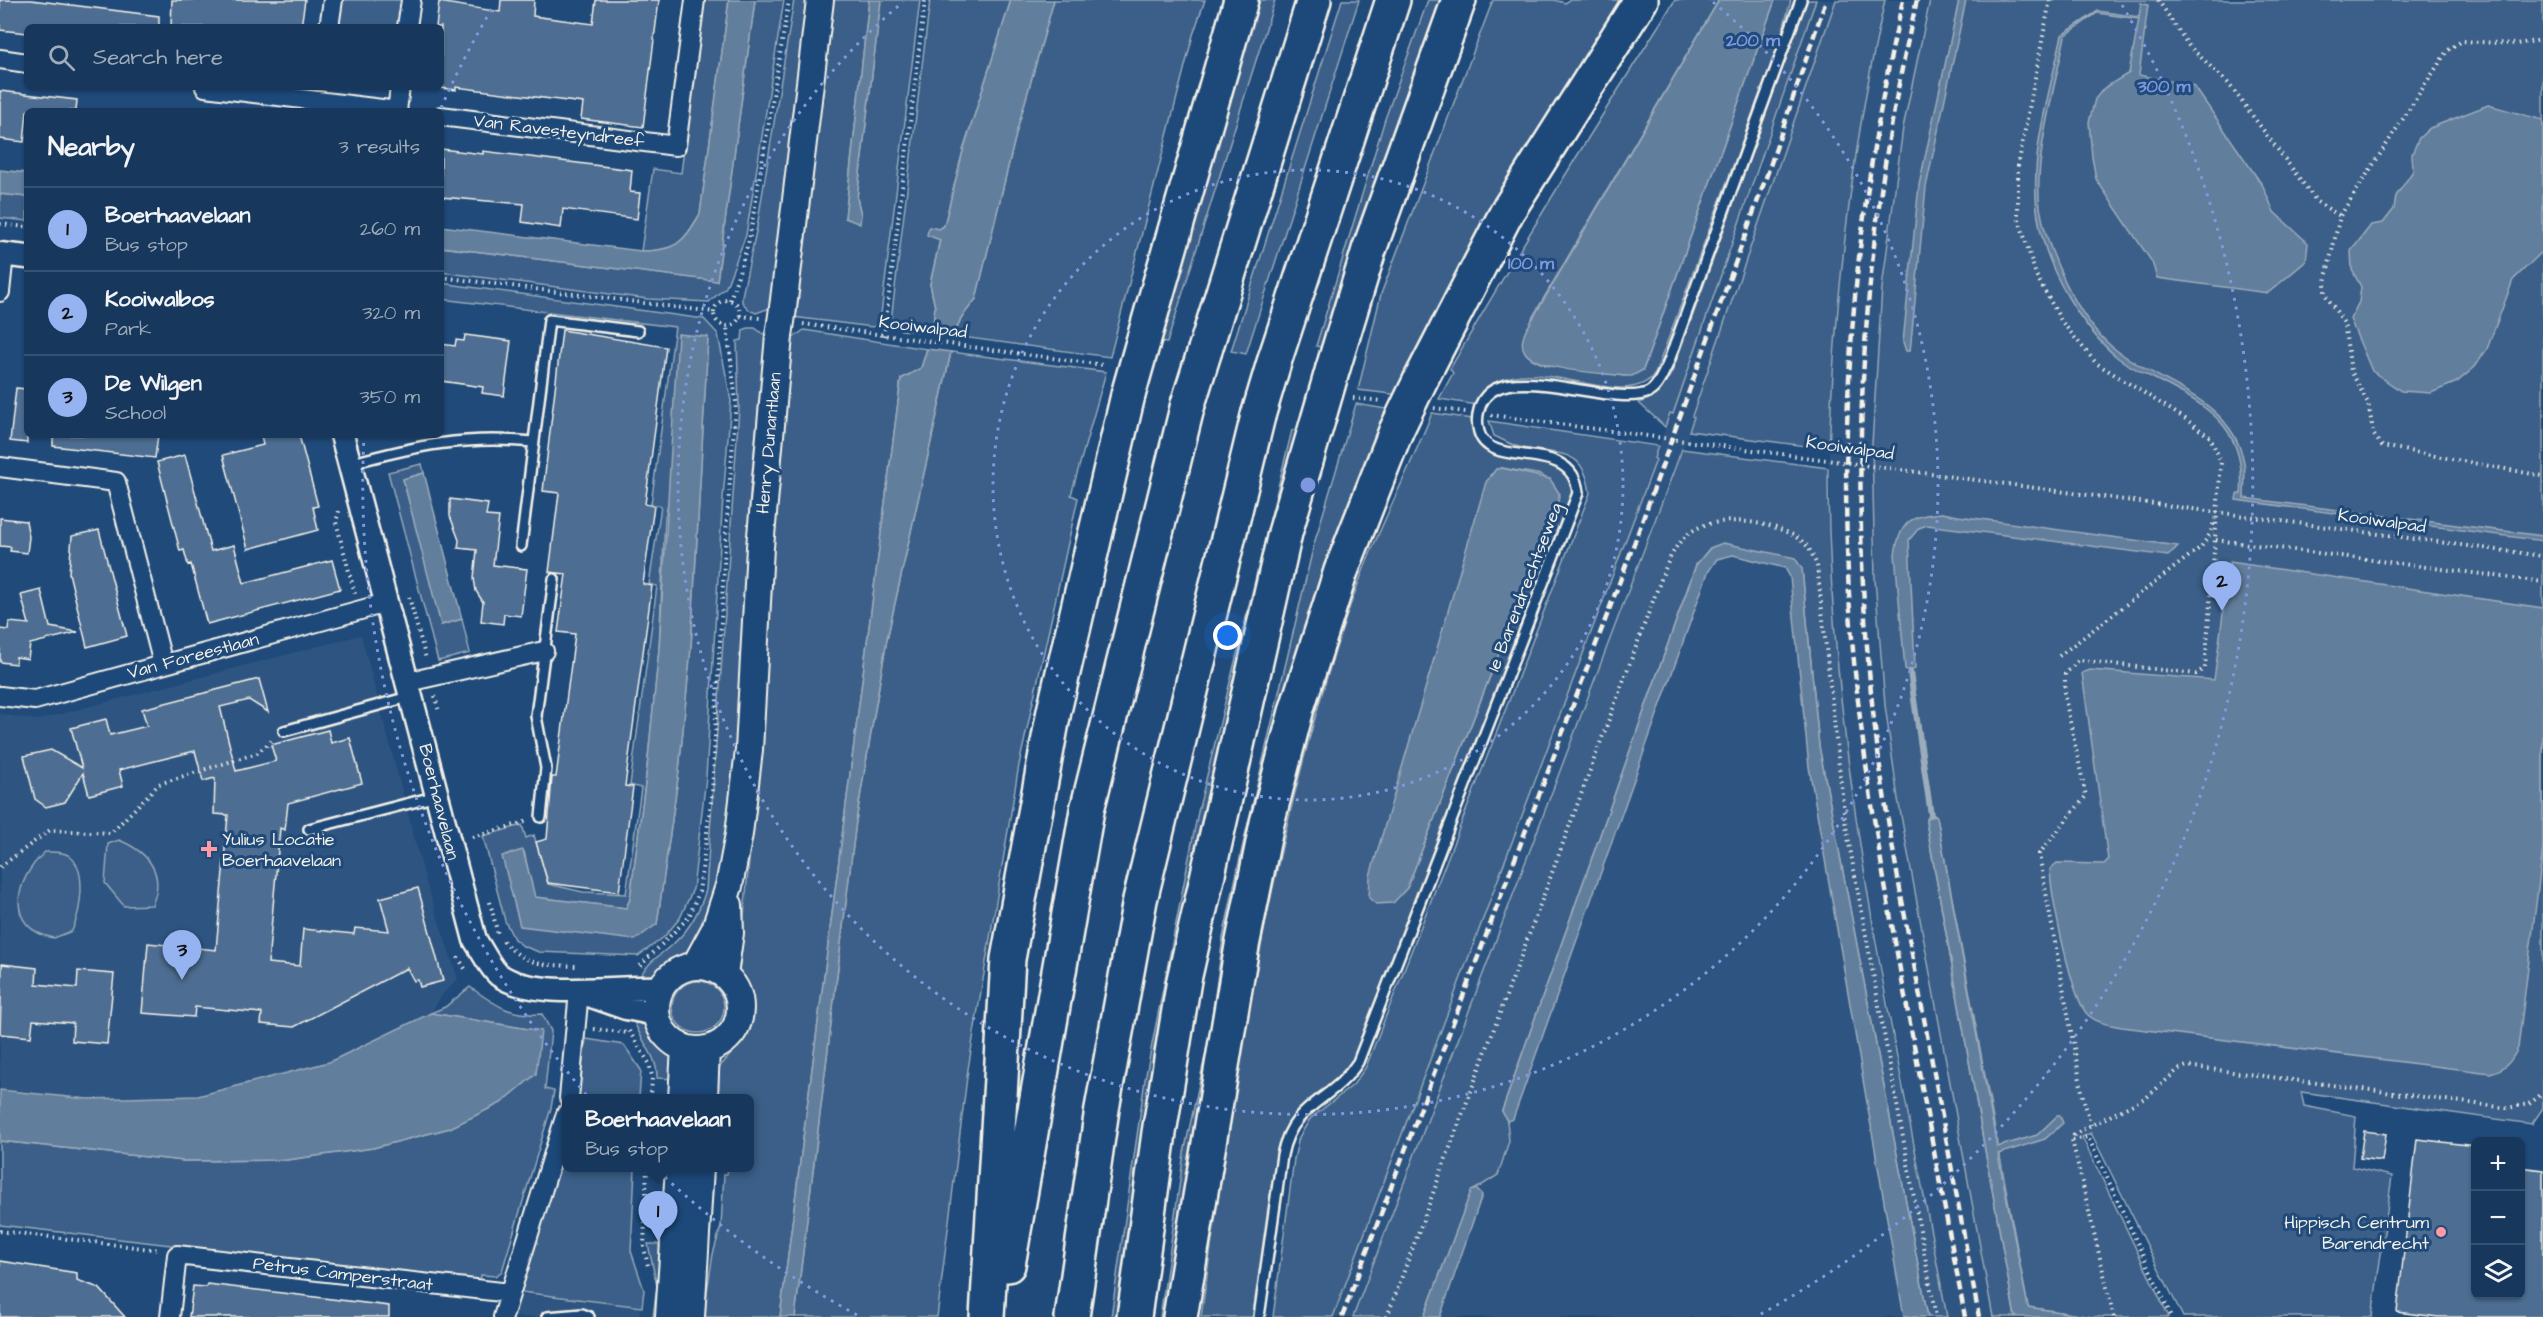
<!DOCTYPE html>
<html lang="en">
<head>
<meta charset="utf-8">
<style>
  body { margin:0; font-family:"Architects Daughter",sans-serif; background:#203f62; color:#f1f3f6 }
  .controls { position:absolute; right:18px; bottom:18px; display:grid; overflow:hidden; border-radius:9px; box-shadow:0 2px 4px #0004 }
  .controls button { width:54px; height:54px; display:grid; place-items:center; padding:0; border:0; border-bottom:2px solid #365272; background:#17385c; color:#f1f3f6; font:30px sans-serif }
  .you { position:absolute; left:1228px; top:636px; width:21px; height:21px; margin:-15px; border:4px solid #fff; border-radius:50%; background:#1a73e8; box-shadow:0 0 0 9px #1a73e833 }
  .badge { display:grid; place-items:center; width:39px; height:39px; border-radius:50%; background:#95b2f1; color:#111; font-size:20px; font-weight:700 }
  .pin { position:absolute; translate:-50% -50px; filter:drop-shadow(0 2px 3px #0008) }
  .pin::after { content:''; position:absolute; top:32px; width:21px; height:18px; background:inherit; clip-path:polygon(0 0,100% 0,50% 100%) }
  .popup { position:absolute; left:562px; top:1094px; width:192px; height:78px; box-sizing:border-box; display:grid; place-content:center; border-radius:9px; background:#17385c; filter:drop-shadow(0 2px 4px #0005); font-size:20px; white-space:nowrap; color:#9eacbb }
  .popup b { font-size:22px; color:#f1f3f6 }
  .popup::after { content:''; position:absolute; left:50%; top:100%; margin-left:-12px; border:12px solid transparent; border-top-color:#17385c }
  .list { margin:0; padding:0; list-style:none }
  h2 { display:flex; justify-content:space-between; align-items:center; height:78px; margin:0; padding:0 24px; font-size:26px }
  h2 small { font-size:20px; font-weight:400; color:#9eacbb }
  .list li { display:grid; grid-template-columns:39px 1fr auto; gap:18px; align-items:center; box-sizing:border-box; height:84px; padding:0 24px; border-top:2px solid #365272 }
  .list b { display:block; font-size:22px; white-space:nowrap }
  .list p { margin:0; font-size:20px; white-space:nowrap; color:#9eacbb }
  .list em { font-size:20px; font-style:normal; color:#9eacbb }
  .icon { flex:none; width:33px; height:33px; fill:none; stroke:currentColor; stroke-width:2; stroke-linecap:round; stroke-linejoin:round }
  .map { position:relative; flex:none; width:2543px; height:1317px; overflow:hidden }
  .search { position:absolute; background:#17385c; box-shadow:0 2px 4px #0004; left:24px; top:24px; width:420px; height:66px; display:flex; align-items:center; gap:15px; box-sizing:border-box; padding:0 21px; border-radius:9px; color:#9eacbb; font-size:22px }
  .panel { position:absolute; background:#17385c; box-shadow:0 2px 4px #0004; left:24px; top:108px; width:420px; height:330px; border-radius:9px }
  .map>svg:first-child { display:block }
  .built { fill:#2d5581 }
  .green { fill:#3a5f88; stroke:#97a8b8; stroke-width:1.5; fill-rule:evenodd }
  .water { fill:#627e9d; stroke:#9cacbb; stroke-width:1.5 }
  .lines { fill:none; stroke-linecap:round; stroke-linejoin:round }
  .stream { stroke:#9cacbb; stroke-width:6 }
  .building { fill:#4d6e92; stroke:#f4f1e8; stroke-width:1.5 }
  .service-casing { stroke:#f4f1e8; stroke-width:14 }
  .minor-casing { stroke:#f4f1e8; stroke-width:22 }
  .tertiary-casing { stroke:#f4f1e8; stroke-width:27 }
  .secondary-casing { stroke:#f4f1e8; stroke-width:30 }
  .motorway-casing { stroke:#f4f1e8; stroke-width:38 }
  .path { stroke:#f4f1e8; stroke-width:4; stroke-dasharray:1.5 4.5; stroke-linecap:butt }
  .service { stroke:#1f4a7a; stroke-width:9 }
  .minor { stroke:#1f4a7a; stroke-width:18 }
  .tertiary { stroke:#1f4a7a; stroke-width:22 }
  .secondary { stroke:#1f4a7a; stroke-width:26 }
  .motorway { stroke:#1f4a7a; stroke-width:33 }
  .rail { stroke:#f4f1e8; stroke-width:4.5; stroke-dasharray:9 4.5; stroke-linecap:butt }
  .secondary-bridge-casing { stroke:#f4f1e8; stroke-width:30; stroke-linecap:butt }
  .motorway-bridge-casing { stroke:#f4f1e8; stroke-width:38; stroke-linecap:butt }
  .secondary-bridge { stroke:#1f4a7a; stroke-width:26 }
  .motorway-bridge { stroke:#1f4a7a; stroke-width:33 }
  .ring { fill:none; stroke:#7e97df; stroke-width:3; stroke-dasharray:3 6 }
  .poi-dot { fill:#ff9aa2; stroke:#1f4a7a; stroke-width:2 }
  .labels { text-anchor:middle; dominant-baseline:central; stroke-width:6; stroke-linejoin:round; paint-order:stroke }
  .street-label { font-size:18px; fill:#f4f1e8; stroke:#1f4a7a }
  .poi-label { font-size:18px; fill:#f4f1e8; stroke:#1f4a7a; text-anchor:start }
  .centre { fill:#7e97df; stroke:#1f4a7a; stroke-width:3 }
  .ring-label { font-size:18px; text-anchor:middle; font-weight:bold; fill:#7e97df; stroke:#1f4a7a; stroke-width:6; stroke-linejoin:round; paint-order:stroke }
</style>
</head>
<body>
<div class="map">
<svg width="2543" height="1317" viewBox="0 0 2543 1317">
  <rect width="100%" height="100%" fill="#1f4a7a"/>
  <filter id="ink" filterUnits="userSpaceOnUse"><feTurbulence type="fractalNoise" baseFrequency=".0167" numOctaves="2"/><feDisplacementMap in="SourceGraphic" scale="12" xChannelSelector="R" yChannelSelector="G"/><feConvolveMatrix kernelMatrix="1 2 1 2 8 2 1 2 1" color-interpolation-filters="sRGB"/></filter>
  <g filter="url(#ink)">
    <path class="built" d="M1816,0H1930L1903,128L1885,255L1872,444L1875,579L1885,705L1898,799L1993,1317H1947L1867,886L1847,761L1832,610L1829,449L1690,431L1677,464H1675L1353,1317H1333L1656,460L1654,459L1759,170Z
      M1733,555L1785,568L1790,577L1904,1317H1440L1482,1196L1476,1189L1498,1175L1509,1141L1507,1121L1513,1119L1708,572L1717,559Z
      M361,635L426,882L458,979L442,995L431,1013L324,1063L198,1096L88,1099L0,1090V714L38,720Z
      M521,1294L640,1307L639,1317H514Z"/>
    <path class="green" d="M342,0H404L400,27H339Z
      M703,0H729L700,214C683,243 677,251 641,251L653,169L681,173Z
      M755,0H784L746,235L726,287L709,302L648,299L441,272V247L717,281Z
      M794,0H810L770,308L756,313L749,310L742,302V296L757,227Z
      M829,0H869L845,218L861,215L857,198L881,0H920L880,322L873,327L793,317Z
      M930,0H1011L963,151L944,226L939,229L940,239L930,284L935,307L932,333L901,330L891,321Z
      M1054,0H1205L1193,35L1110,357L954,336L961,318L976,299L1017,130Z
      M1255,0H1275L1167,343L1155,342Z
      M1342,0H1359L1246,354L1231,351Z
      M1428,0H1442L1325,348L1316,346L1385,119Z
      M1493,0H1554L1565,3L1570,0H1623L1400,395L1358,390L1381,294Z
      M1675,0H1719L1532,318L1545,365L1625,376L1643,370L1775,0H1791L1780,40L1655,374C1618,420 1513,332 1477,405L1439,399L1453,373L1450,369C1522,244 1597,122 1675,0Z
      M1807,0H1816L1673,414L1670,413L1665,427L1639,403C1656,395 1665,387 1673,370Z
      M1836,0H1885C1851,150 1835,297 1829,449L1689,431L1694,417L1692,416Z
      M1930,0H2543V1108L2532,1124L2301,1092L2304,1106L2356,1116L2352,1167L2392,1176L2372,1317H2183L2091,1133L2082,1137L2169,1317H2092L2028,1307L1937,817L1934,815L1928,817L1926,822L2015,1317H1993L1898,799L1885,705L1875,579L1872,444L1882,288L1903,128Z
      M0,194L27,197V221L0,218Z
      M441,283L704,319L718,334L731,401L722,511L706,777L693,889L680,918L664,937L638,956L539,952L523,946L514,939L505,921L483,836L522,825L526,838L534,835L548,884L583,892L626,894L641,788L630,785L657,586L649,584L661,506L651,504L675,327L441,299ZM708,337L691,647L679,771L657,924L521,926L524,851L534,897L626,908L630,899L647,768L659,649L665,517Z
      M748,328H755L766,336L750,492L737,740L720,871L711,910L687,956L658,974L639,978C647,964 656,958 668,948C688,933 699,913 706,890L739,408L737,341L742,340L743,330Z
      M804,330L927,349L921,368L901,379L780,1317H703L713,1254L721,1226L724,1174H727L728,1168H750V1098H717V1070L746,1037L752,992L739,970L760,741L778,461L793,338Z
      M951,352L1106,372L1071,495L1078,498L1019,765L968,1069L937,1317H795L856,821L887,639Z
      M1356,404L1392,410L1321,598L1176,1317H1160L1184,1153L1209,1038L1223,938L1241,853L1314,544Z
      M1432,413L1472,419C1472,484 1585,438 1572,500L1358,1051C1354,1057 1351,1065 1346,1071C1324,1098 1295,1101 1282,1137L1254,1317H1201C1235,1079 1270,840 1348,612C1371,543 1405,480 1432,413ZM1502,468L1542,475L1559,493L1558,503L1407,888L1490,475Z
      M1489,421L1658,446L1654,458L1656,460L1333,1317H1273L1294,1159L1299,1137L1310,1119L1353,1085L1366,1067L1590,493C1583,441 1552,458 1516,446C1508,443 1501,439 1494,436Z
      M1292,430L1303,432L1122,1317H1111L1145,1080L1198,812Z
      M1682,449L1828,468C1828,755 1895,1036 1947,1317H1928L1819,746L1802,569L1710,548L1696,565L1502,1111L1507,1121L1509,1141L1498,1175L1471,1192L1424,1317H1353Z
      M422,464L424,473L403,479L442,625L462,619L470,653L438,661L388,472Z
      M119,840C148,852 166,873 152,905L124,906L105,883L108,844Z
      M45,852C53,852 61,851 68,855C89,869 80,913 72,931L54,938C3,928 15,879 45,852Z
      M672 1007a26 26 0 1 1 52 0a26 26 0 1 1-52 0Z
      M470,987C496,1005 509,1016 542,1014L551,1031L545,1089L554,1091L551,1108L502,1271L496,1276L481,1275L480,1281L0,1225V1141L184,1161L287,1160L373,1148L450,1128L541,1031L431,1013L445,1007Z
      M633,1018L648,1024L670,1052L675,1079L657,1078C658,1055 639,1040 633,1018Z
      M586,1039L624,1045L641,1070L639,1098H578Z
      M566,1145V1168H635L631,1251L644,1290L642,1307L521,1292Z
      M648,1244H659L665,1293L662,1317H653L657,1286Z"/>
    <path class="water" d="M729,0H755L717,281L441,247V226L641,251C676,251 683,243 700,214Z
      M869,0H881L857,198L861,215L860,224L845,218Z
      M1011,0H1054L1017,130L976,299L961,318L954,336L932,333L935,307L930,284L940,240L927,235L929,227L939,229L944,226L963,151Z
      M1719,0H1775L1643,370L1632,376H1625C1604,373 1536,371 1525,352C1520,345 1523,337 1526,330Z
      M1959,0H1966L1926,187L1911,342L1910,351H1906L1903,342L1919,185Z
      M2141,3L2148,5L2139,75L2194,86L2263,186L2274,212L2308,243L2306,261L2268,293L2157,278L2152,262L2096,179L2092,157L2089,122L2095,99L2104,88L2129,73L2139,19L2097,13L2065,36C2056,83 2033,162 2040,207C2047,251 2077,317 2111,346C2156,384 2231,396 2244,462C2246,474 2244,486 2244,498L2543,536V541L2236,500L2237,494H2241C2247,427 2207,405 2153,378C2141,372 2129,366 2118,358C2080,326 2048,271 2039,223C2027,161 2049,95 2062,35L2098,11L2139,17Z
      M2488,105L2543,120V251L2513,280L2487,349L2475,367L2457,382L2431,393L2401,391L2372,371L2350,319L2359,302L2361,287L2352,270L2351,251L2371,225L2383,223L2394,209L2396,196L2413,171L2412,154L2419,138L2430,128Z
      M0,170L27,173V197L0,194Z
      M678,334L708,337L691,647L679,771L657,924L635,940L520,926L502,856L523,850L535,897L626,908L630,899L647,768L659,649Z
      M927,349L951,352L887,639L856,821L795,1317H780L901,379L921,368Z
      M1502,468L1550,479L1559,493L1558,503L1407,888L1393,903L1376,904L1369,898L1370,876L1486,482L1496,469Z
      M424,473L462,619L441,625L403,479Z
      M1942,513L1958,516L2178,546L2168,556L1927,525L1919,528L1909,540L1915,668L1910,672L1905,669L1895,554C1900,522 1910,515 1942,513Z
      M1723,543L1795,558L1802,569L1819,746L1928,1317H1904L1809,767L1790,577L1785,568L1733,555L1717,559L1708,572L1513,1119L1507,1121L1502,1111L1696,565L1710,548Z
      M2230,562L2543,608V848L2518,1048C2511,1062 2506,1069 2490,1073L2122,1027C2110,1025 2096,1023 2087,1014C2071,996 2051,896 2050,869L2057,863L2104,864L2108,860L2082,673L2090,670L2214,680Z
      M1929,815L1937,817L1997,1147L2037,1135L2057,1116H2060L2063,1123L2045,1139L1998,1154L2028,1307L2092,1317H2015L1926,821Z
      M431,1013L541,1031L536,1074L501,1103L450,1128L373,1148L287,1160L184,1161L0,1141V1090L88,1099L198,1096L329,1062Z
      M1476,1189L1482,1195L1440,1317H1424L1471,1191Z"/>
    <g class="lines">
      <path class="stream" d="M1910,672L1931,815"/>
    </g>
    <path class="building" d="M0,0H31L159,16V27H27V33L0,30Z
      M172,0H305L301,27H171Z
      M501,0H534L533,16L593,24L596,0H659L643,127L581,119L583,103L456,87V90L441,88V27H436L439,2L500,12Z
      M0,91L77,100L76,111H27L24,142L0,139Z
      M441,149L483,154V151L632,170L630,192L640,193L637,219L563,209L561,228L522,222L524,204L441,197Z
      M562,330L666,347L645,504L654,506L643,584L652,586L625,786L633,787L619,892L548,883L536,842L547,839L552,777H556L575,634L558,632L566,574L549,572L559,493L543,491Z
      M465,335L511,341L504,396L482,393L483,387L441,381V344L455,346L456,340L464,341Z
      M16,388L27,389V443L10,441Z
      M53,435H158L155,458L53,446Z
      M261,435H299L318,506L313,507L318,530L248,549L223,455L263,445Z
      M185,455L211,551L234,545L244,583L332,560L340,589L207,624L191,564L188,565L184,550L180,551L157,462Z
      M450,499L488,504L486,516L499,517L493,565L527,569L521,616L504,614L503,624L481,621L483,602L476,591L474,578L477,550L458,548L459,540L450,516Z
      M0,518L26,521L29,537L27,553L10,551L11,547L0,546Z
      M99,530L127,636L87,647L69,573L72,536Z
      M41,590L50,627L78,632L30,644L28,659L16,657V664L0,662V629L8,630L9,622L29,624L21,595Z
      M259,679L268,712L249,700L220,707L236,771L276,761L271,745L328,730L331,743L350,738L362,783L288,803L285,830L280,828L268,963L300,966L303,929L354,934L355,928L389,931L380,898L418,888L443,981L420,987L418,980L414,981L407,968L294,1027L261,1024L262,1013L195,1007L194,1017L142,1013L148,943L216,950L228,815L214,814L215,778L203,781L195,751L119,770L123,786L89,795L83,773L65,802L46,807L35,799L24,756L51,750L82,768L71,728L106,719L110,735L147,726L142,709Z
      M2,964L37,968L36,984L77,988L78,971L114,974L107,1044L72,1041L73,1023L33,1020L31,1037L0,1034Z
      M2364,1131L2386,1134L2382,1161L2360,1158Z
      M2417,1139L2475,1146V1294H2520V1167L2543,1170V1317H2438L2397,1312Z
      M0,1261L77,1273V1280L99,1288L125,1317H0Z
      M207,1284L389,1306V1317H189L193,1286L206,1287Z"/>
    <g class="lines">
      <g class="service-casing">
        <path id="service" d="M349,464C415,446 465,435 533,442
          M521,546L549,320L638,331
          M284,731L412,696
          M541,817L546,768L536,716L554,579
          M309,829L437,796
          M547,1317L582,1314L589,1317
          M1259,1317L1282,1155C1293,1101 1332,1103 1358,1062L1578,493C1573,435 1490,472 1479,432C1477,425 1477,417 1479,410C1493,352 1612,410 1649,392C1658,387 1662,375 1667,366L1801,0"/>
      </g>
      <g class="minor-casing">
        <path id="minor" d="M329,27L333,0
          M407,27L411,0
          M0,59L27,63
          M205,87L398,111
          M397,111L400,87
          M441,116L676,146L695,0
          M0,292L4,254
          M0,467L116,482L163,664
          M408,682L544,651
          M0,696L35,700L386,603
          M569,1098L579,991
          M170,1317L177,1255L510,1293
          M503,1317L566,1114"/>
      </g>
      <g class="tertiary-casing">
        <path id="tertiary" d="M0,254L27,257
          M342,435L475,940C482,950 490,968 499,975C534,1000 618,986 661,988
          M586,994L626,1008L656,1014"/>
      </g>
      <g class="secondary-casing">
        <path id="secondary" d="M783,308L820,0
          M695,966L715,929L729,886L739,834L749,750L760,547L779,336
          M656 1008a42 42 0 1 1 84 0a42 42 0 1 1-84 0Z
          M724,974L730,933L729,905
          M682,1098L685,1048
          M704,1098L706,1049
          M669,1317L679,1168
          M691,1317L700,1168"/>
      </g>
      <g class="motorway-casing">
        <path id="motorway" d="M1143,342L1241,0
          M1205,350L1314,0
          M1275,359L1393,0
          M1333,368L1369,250L1459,0
          M1421,379L1507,212L1641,0
          M1008,1265L1087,810L1188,404
          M987,1317L1008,959L1054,711L1128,395
          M1072,1317L1102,1109L1140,900L1258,416
          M1134,1317L1159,1133L1184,980L1285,533L1318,420
          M1180,1317L1242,946L1267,823L1297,708L1341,571L1396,431"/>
      </g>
      <path class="path" d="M2050,0L2018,166V216L2036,275L2062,322L2096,363L2184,418L2210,437L2221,462L2205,668L2196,674L2079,660L2065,674V698L2086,796L2039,854L2083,1097L2091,1125
        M2158,0L2189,46L2228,83L2317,202L2340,216
        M2543,40L2516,44L2462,41L2447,51L2340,216L2325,282V294L2344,323L2351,371L2368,403L2374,435L2382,446L2543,476
        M0,224L27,227
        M441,277L714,312
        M714 313a13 13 0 1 1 26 0a13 13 0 1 1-26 0Z
        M730,300L749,241L789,0
        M740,316L760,318
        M803,324L1103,365
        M884,336L925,0
        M1353,398L1382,401
        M1434,408L1466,412
        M1491,415L2543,556
        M339,511L336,522L355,594
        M2216,540L2543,582
        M409,597L426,659
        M2059,656L2201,547L2210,534L2215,519
        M435,696L439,712
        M472,837L529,821
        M0,867L50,830L111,833L159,784L257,753L274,739
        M490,902L498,935
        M503,941C526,966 545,965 577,966
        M458,957L467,972
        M640,966L689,917L699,892L712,794L725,544L736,402L727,327
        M594,1029L629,1033
        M629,1031L649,1063L652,1076L651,1098
        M2073,1140L2088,1137L2172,1317
        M647,1168L644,1247L648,1266
        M0,1231L160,1250
        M1387,1317L1663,574C1670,557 1677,540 1694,530C1722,513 1784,522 1806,545C1811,550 1814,559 1817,565L1845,821L1936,1317
        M2114,1317L2072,1140L2074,1135L2084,1129L2147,1097L2179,1069L2187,1066L2507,1108L2529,1104L2543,1093"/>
      <use href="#service" class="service"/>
      <use href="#minor" class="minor"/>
      <use href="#tertiary" class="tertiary"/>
      <use href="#secondary" class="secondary"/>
      <use href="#motorway" class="motorway"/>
      <path class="rail" d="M1903,0C1857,201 1837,405 1850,611C1858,734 1879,854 1901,975C1922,1089 1944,1203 1965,1317
        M1917,0C1866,216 1849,437 1868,658C1876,764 1896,870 1916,975C1937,1089 1958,1203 1979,1317
        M1342,1317L1635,541L1768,172L1826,0"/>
      <g class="secondary-bridge-casing">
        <path id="secondary-bridge" d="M779,336L783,308"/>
      </g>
      <g class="motorway-bridge-casing">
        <path id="motorway-bridge" d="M1128,395L1143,342
          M1188,404L1205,350
          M1258,416L1275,359
          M1318,420L1333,368
          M1396,431L1421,379"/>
      </g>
      <use href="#secondary-bridge" class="secondary-bridge"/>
      <use href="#motorway-bridge" class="motorway-bridge"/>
    </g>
  </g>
  <g class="ring">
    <circle cx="1308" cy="485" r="315"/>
    <path d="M1713 2A630 630 0 1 1 903 2"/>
    <path d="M857 1315A945 945 0 0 1 364 436M441 108A945 945 0 0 1 494 5M2122 5A945 945 0 0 1 1759 1315"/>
  </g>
  <g class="poi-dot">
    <path d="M206 840h6v6h6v6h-6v6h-6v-6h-6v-6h6z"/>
    <circle cx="2441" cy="1232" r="6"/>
  </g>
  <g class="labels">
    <g class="street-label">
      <text transform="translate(559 131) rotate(7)">Van Ravesteyndreef</text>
      <text transform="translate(923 327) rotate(7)">Kooiwalpad</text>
      <text transform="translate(769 443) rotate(-85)">Henry Dunantlaan</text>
      <text transform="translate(1850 448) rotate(8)">Kooiwalpad</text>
      <text transform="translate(2382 521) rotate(8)">Kooiwalpad</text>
      <text transform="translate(1525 587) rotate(-69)">1e Barendrechtseweg</text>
      <text transform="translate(193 656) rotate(-15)">Van Foreestlaan</text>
      <text transform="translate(439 802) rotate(76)">Boerhaavelaan</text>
      <text transform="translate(343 1274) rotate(7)">Petrus Camperstraat</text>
    </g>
    <g class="poi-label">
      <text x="222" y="839">Yulius Locatie<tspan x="222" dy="21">Boerhaavelaan</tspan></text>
      <text x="2429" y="1222" text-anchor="end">Hippisch Centrum<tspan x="2429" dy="21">Barendrecht</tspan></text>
    </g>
  </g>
  <circle cx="1308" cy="485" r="9" class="centre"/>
  <g class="ring-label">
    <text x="1753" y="46">200 m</text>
    <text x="2164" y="92">300 m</text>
    <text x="1531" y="269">100 m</text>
  </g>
</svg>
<div class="controls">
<button>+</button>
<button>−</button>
<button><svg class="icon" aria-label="layers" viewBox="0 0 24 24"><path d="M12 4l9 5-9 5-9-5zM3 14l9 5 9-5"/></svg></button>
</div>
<div class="you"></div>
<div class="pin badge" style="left:658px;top:1241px">1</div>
<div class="popup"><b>Boerhaavelaan</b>Bus stop</div>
<div class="pin badge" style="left:2222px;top:611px">2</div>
<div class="pin badge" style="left:182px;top:980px">3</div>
<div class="search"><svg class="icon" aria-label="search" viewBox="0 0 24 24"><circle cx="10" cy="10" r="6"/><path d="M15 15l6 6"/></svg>Search here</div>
<section class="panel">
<h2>Nearby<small>3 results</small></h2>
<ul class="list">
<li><span class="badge">1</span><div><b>Boerhaavelaan</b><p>Bus stop</p></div><em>260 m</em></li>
<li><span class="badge">2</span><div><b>Kooiwalbos</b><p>Park</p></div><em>320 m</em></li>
<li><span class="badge">3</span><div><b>De Wilgen</b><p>School</p></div><em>350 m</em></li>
</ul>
</section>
</div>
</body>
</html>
